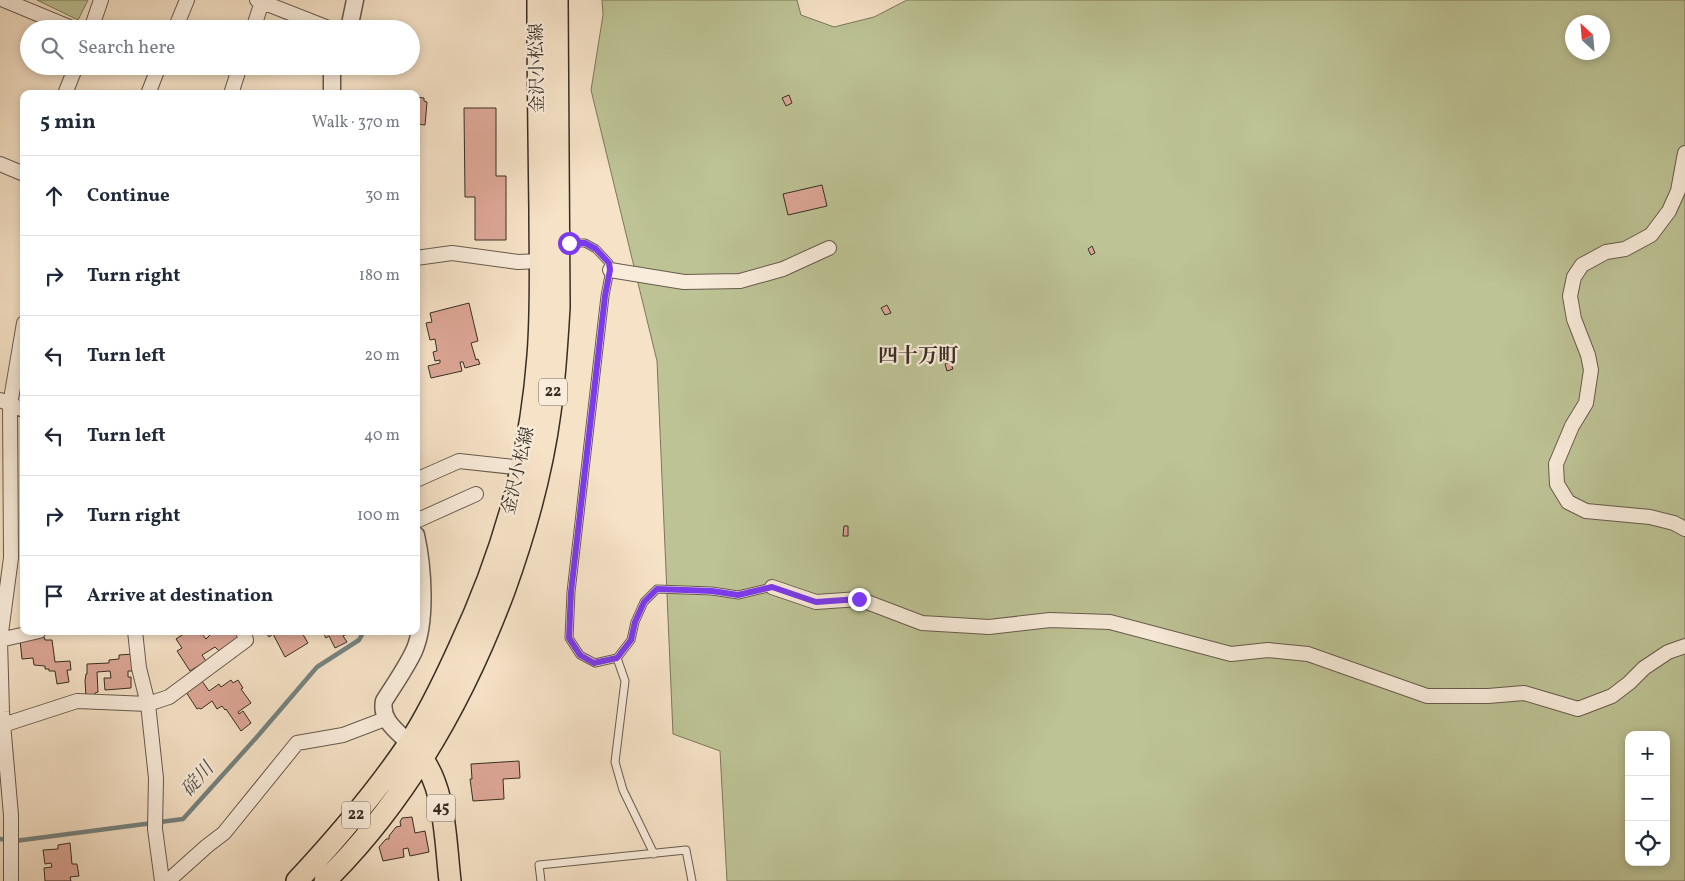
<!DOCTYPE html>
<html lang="en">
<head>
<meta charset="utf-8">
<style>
  body { margin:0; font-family:Vollkorn,"Noto Serif JP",serif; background:#f2f2f3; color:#1f2937 }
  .controls { position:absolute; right:15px; bottom:15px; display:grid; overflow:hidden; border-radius:10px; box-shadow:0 2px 8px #0003 }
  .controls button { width:45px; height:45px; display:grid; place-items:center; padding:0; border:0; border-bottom:1px solid #e0e1e3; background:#fff; color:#1f2937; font:25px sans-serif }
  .compass { position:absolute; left:1565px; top:15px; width:45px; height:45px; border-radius:50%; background:#fff; box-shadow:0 2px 8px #0003; rotate:334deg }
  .stop { position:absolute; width:15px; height:15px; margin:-11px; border:4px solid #7c3aed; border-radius:50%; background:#fff }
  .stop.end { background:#7c3aed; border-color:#fff; box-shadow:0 1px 5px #0008 }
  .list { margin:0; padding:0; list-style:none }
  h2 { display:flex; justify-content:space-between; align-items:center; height:65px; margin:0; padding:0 20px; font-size:21px }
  h2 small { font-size:16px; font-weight:400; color:#747a83 }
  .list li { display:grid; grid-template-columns:32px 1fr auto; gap:15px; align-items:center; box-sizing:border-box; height:80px; padding:0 20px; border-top:1px solid #e0e1e3 }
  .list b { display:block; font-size:19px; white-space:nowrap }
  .list em { font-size:16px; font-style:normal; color:#747a83 }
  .icon { flex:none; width:28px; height:28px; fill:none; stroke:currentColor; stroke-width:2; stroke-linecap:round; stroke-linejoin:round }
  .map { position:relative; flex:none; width:1685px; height:881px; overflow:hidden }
  .search { position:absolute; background:#fff; box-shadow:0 2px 8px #0003; left:20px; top:20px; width:400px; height:55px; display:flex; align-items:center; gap:12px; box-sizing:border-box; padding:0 18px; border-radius:28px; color:#747a83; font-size:19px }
  .panel { position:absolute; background:#fff; box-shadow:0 2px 8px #0003; left:20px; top:90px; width:400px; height:545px; border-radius:10px }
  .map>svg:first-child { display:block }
  .green { fill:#bdc395; stroke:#7a785c; fill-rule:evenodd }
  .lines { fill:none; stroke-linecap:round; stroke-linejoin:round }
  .stream { stroke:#758380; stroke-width:4.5 }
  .building { fill:#dda797; stroke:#372e24 }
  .service-casing { stroke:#675b4d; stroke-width:9 }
  .minor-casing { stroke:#675b4d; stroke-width:16 }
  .tertiary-casing { stroke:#675b4d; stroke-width:19 }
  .primary-casing { stroke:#372e24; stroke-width:24 }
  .service { stroke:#f9ecdb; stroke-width:7 }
  .minor { stroke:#f9ecdb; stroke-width:14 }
  .tertiary { stroke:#f9ecdb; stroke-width:16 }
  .primary { stroke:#f6e2c7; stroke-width:21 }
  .route { stroke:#7c3aed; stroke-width:6 }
  .labels { text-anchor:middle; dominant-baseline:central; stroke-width:4.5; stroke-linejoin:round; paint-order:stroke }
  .shield { fill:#f9ecdb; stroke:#71675b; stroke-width:1 }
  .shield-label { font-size:16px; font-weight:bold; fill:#372e24 }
  .street-label { font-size:18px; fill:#372e24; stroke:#f9ecdb }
  .water-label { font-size:19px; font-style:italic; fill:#51524a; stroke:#f9ecdb }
  .quarter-label { font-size:20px; font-weight:bold; fill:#372e24; stroke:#f9ecdb }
</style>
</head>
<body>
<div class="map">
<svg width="1685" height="881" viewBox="0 0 1685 881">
  <rect width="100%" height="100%" fill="#f6e2c7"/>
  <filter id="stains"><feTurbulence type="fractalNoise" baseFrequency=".004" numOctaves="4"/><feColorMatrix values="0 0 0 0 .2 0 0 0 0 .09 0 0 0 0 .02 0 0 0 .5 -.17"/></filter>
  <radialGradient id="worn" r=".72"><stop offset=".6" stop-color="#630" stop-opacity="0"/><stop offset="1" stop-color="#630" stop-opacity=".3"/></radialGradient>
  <path class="green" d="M37,0H88L78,20Z
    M602,0H797L801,15L834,27L874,17L907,0H1685V881H727L720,751L673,734L657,361L591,90L603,15ZM1572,22H1602V52H1572ZM1629,735H1666V862H1629Z"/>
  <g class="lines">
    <path class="stream" d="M0,839L15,841L183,819L256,738L317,667L359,640L364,631"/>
  </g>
  <path class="building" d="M377,91L400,94H377Z
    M789,95L792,103L786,106L782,98Z
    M416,97L424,98V101L427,102L425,125L416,124Z
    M464,108H496V176H506V240H475V197H465Z
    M822,185L827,206L788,215L783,194Z
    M1092,246L1095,253L1091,255L1088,249Z
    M469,303L478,341L471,343L476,360L478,359L480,364L465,368L463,362H460L462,371L431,378L428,366L440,363V360L435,361L433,352L437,351L435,339L430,340L426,323L432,322L430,313Z
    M887,305L891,313L885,315L881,308Z
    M950,362L953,369L947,371L945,364Z
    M844,526H848V536H843Z
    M188,631H198L200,635L202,634L206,639L214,631H233L239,637L222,654L215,647L202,655L206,661L190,671L177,651L182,648L176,639Z
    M265,631H301L308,643L285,657L273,634L269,637Z
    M322,631H348L349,633L343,636L347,642L335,648L329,636L326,638Z
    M44,637L45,640H52L55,662L70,661L71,670H67L69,682L57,684L55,671H49V669H45V666L34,665L33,658L22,659L20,640Z
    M133,654L134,671H128V677H131V688L105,690L104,678H111L110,671L97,672L98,692L95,693V695L86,696L85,681L86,674H87V664L109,663V660L119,659V655Z
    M231,680L233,683L238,680L243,688L241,689L251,703L238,712L239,714L243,711L251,723L241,731L226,709L225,710L222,706L217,709L212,701L201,709L199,708L197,709L186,692L202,681L209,691L219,684L221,687Z
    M519,761L520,778L503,779L504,799L473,801L470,779H472L471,764Z
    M412,817L415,833L425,831L429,852L410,856L408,848L403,849L404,857L383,861L379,847L386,839H389V836L396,827L401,826L400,822L402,818Z
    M70,843L72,864H77L79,876L70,877L71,881H45L44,868L52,867L51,863L45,864L43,850L58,849V845Z"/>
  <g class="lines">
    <g class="service-casing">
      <path id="service" d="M568,235L569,243H585L596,249L609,263L610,270L605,296L571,592L569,638L580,655L595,663L617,658L631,640L635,622L644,602L657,589L712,591L738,595L772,587
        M617,658L625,681L615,762L623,790L654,854
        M541,881L539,865L686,850L692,881"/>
    </g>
    <g class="minor-casing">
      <path id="minor" d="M4,0L74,29
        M257,0L331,29
        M91,29L101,0
        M175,29L187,0
        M253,29L262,2
        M65,94L76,66
        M148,94L159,66
        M231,94L240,66
        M1685,153L1678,191L1669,211L1651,235L1625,249L1606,252L1582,265L1574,277L1570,296L1574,319L1588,355L1591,370L1586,403L1572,426L1556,464L1557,484L1568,502L1586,511L1650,517L1674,523L1685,529
        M0,164L24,174
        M416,258L452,253L518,262L541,261
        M610,270L684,282L740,281L783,269L829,248
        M0,400L24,410
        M416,480L459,461L523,468
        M416,521L476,494
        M772,587L816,602L859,599L922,623L989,627L1050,620L1110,622L1231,654L1268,650L1308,654L1427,696H1488L1524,693L1578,709L1612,696L1629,683L1644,668L1668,652L1685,646
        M135,631L139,668L148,704L156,778L155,829L162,881
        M0,640L39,631
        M3,725L77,701L148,704L169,697L246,640L243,631
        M11,881V815L2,712L0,640L11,558L10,405L24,323
        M168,881L207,846L224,833L297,743L343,735L385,719"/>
    </g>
    <g class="tertiary-casing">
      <path id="tertiary" d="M349,29L355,0
        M332,94V74L335,66
        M409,743C397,731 380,720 384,701C394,685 406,668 414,651C427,622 423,566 416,535"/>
    </g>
    <g class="primary-casing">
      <path id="primary" d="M416,751C446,783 445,839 450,881
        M297,881C337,838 375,794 408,745C428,715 444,681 459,648C503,554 530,461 538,356C542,307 540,258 540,209C539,139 538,70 538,0
        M325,881C407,800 464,698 504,591C525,533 542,473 550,412C555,377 557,342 559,307L557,0"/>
    </g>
    <use href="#service" class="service"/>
    <use href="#minor" class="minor"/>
    <use href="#tertiary" class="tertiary"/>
    <use href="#primary" class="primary"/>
  </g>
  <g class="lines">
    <path class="route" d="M569,243H585L596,249L609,263L610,270L605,296L571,592L569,638L580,655L594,663L617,658L631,640L635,622L644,602L657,589L712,591L738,595L772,587L816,602L859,599"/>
  </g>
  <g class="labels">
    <g class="shield">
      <rect x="539" y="378.5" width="28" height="27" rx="4"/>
      <rect x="427" y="794.5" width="28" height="27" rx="4"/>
      <rect x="342" y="801.5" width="28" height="27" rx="4"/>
    </g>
    <g class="shield-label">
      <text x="553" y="392">22</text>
      <text x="441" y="808">45</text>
      <text x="356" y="815">22</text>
    </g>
    <g class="street-label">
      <text transform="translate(538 68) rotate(-91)">金沢小松線</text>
      <text transform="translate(519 471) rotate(-77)">金沢小松線</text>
    </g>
    <g class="water-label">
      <text transform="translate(198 780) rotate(-49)">碇川</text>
    </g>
    <g class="quarter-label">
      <text x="918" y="357">四十万町</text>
    </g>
  </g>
  <rect width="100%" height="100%" filter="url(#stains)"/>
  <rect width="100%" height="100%" fill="url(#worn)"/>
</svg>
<div class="controls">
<button>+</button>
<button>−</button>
<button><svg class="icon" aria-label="locate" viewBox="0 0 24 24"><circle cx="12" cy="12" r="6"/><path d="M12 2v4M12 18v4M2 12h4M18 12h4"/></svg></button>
</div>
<svg class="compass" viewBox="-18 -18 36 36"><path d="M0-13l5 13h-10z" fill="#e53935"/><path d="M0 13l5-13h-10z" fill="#747a83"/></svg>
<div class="stop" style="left:569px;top:243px"></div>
<div class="stop end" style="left:859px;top:599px"></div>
<div class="search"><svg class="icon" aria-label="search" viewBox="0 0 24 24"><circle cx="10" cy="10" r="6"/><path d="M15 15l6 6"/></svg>Search here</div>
<section class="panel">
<h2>5 min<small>Walk · 370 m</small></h2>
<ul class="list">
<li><svg class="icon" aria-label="ahead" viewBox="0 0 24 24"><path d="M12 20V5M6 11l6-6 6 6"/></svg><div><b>Continue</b></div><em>30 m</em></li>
<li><svg class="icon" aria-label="right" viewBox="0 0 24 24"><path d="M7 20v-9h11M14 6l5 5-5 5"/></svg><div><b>Turn right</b></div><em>180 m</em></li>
<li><svg class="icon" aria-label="left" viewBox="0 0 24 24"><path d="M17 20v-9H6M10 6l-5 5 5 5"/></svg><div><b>Turn left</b></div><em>20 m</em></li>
<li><svg class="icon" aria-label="left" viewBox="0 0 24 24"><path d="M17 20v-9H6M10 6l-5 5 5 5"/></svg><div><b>Turn left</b></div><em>40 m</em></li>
<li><svg class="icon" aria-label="right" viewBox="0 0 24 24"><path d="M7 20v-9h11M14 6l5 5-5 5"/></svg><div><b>Turn right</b></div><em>100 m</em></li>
<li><svg class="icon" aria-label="arrive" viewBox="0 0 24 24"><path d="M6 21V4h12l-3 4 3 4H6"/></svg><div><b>Arrive at destination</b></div></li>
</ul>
</section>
</div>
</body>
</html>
